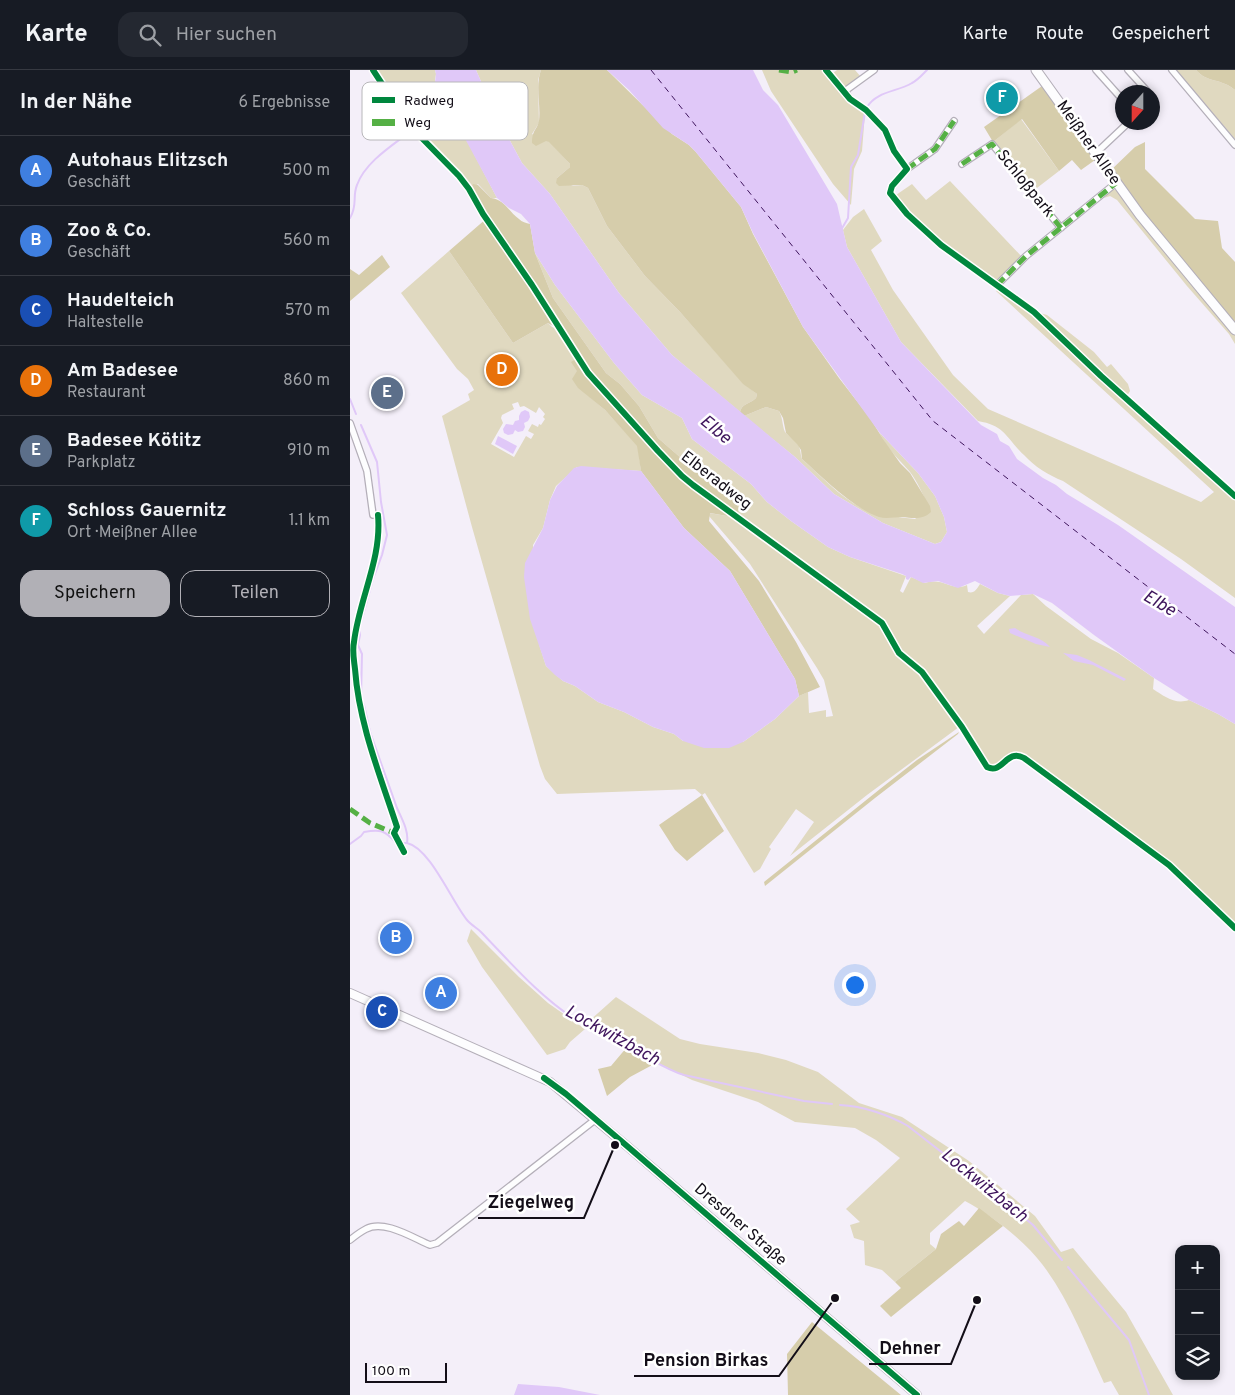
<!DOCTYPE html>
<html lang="de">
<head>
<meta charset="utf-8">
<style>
  body { margin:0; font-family:Overpass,sans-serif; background:#242831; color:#f1f3f6 }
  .controls { position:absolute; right:15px; bottom:15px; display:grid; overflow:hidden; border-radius:10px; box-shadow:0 2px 8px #0003 }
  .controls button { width:45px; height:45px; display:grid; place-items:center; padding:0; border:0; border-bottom:1px solid #363941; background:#171b24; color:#f1f3f6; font:25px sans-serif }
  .compass { position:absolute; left:765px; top:15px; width:45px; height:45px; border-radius:50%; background:#171b24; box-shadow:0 2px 8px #0003; rotate:201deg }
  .scale { position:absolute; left:15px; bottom:12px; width:82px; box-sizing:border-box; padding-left:5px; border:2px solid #130e18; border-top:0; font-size:14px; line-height:18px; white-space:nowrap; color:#130e18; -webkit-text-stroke:4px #fff; paint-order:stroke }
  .you { position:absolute; left:504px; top:914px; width:18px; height:18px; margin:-12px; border:4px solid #fff; border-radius:50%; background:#1a73e8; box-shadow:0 0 0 8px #1a73e833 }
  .badge { display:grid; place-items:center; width:32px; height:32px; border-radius:50%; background:#b1b0b6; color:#fff; font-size:16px; font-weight:700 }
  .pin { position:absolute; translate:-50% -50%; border:2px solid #fff; box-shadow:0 1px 5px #0006 }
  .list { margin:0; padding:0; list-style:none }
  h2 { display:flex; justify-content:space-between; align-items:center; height:65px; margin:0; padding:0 20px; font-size:21px }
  h2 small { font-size:16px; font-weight:400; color:#9ea1a6 }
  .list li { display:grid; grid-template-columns:32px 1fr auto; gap:15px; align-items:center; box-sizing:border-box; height:70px; padding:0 20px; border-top:1px solid #363941 }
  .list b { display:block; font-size:19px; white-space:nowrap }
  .list p { margin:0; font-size:16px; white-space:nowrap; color:#9ea1a6 }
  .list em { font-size:16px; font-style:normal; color:#9ea1a6 }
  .actions { display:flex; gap:10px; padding:15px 20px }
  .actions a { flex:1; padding:11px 0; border:1px solid #b1b0b6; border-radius:15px; text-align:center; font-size:18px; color:#b1b0b6 }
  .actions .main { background:#b1b0b6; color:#111 }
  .icon { flex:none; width:28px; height:28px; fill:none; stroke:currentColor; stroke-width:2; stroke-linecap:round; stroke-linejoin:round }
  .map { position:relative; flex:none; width:885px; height:1325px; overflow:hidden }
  header { display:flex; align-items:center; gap:30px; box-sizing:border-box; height:70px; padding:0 25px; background:#171b24; border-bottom:1px solid #363941 }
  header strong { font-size:24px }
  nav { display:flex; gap:28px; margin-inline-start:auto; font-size:18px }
  .search { width:350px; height:45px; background:#242831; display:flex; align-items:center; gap:12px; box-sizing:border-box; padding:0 18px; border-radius:15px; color:#9ea1a6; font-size:19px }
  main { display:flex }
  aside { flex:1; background:#171b24 }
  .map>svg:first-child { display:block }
  .green { fill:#e0d9c0; fill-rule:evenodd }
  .forest { fill:#d6cdab }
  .water { fill:#e0c8f8 }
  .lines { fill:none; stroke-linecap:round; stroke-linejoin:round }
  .stream { stroke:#e0c8f8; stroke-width:2 }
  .ferry { stroke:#3e145c; stroke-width:1; stroke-dasharray:6 5; stroke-linecap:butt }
  .minor-casing { stroke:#b4afb9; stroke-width:8 }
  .secondary-casing { stroke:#b4afb9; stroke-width:10 }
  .primary-casing { stroke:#b4afb9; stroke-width:11 }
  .minor { stroke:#fdfdfe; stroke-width:5.5 }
  .secondary { stroke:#fdfdfe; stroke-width:8 }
  .primary { stroke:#fdfdfe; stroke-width:9 }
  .quiet { stroke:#55b045; stroke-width:5; stroke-dasharray:10 5; stroke-linecap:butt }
  .cycleway-casing { stroke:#fff; stroke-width:9 }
  .cycleway { stroke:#00873e; stroke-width:6 }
  .labels { text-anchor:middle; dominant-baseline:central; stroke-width:5; stroke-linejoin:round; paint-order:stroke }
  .street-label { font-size:16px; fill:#130e18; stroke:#fff }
  .water-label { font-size:18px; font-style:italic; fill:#3e145c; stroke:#fff }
  .key { fill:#fff; stroke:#b8b7ba; stroke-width:1 }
  .key-label { font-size:14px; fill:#130e18 }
  .leader { fill:none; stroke:#130e18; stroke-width:2 }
  .callout-dot { fill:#130e18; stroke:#fff; stroke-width:2 }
  .callout-label { font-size:18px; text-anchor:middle; font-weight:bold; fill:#130e18; stroke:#fff; stroke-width:5; stroke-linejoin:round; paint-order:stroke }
</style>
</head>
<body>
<header>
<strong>Karte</strong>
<div class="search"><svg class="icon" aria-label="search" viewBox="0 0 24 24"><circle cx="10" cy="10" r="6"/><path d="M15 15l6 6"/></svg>Hier suchen</div>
<nav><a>Karte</a><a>Route</a><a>Gespeichert</a></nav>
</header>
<main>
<aside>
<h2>In der Nähe<small>6 Ergebnisse</small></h2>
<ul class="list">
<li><span class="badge" style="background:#3f7fe0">A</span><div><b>Autohaus Elitzsch</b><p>Geschäft</p></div><em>500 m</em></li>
<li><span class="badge" style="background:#3f7fe0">B</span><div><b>Zoo &amp; Co.</b><p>Geschäft</p></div><em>560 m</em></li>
<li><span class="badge" style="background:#1a4fb4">C</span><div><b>Haudelteich</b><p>Haltestelle</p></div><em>570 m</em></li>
<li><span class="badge" style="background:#e8710a">D</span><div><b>Am Badesee</b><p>Restaurant</p></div><em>860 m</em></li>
<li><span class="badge" style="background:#5c6f8a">E</span><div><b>Badesee Kötitz</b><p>Parkplatz</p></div><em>910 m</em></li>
<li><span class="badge" style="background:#0f9aa8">F</span><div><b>Schloss Gauernitz</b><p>Ort · Meißner Allee</p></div><em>1.1 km</em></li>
</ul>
<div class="actions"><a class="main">Speichern</a><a>Teilen</a></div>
</aside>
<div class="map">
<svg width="885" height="1325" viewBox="0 0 885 1325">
  <rect width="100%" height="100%" fill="#f4eff9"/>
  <path class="green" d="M27,0H85L86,4L85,10L91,20L100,26L107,34L113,63L147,128H141L128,114L121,119L61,53L63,49L60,45L56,46L41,24L43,21L41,18L37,17Z
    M126,0H191L188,10L189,53L182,64L200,72L220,94V97L207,108L223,116L232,115L238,118L257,156L295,206L330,242L393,313L407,324L406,328C400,334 392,333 390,342L322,285L269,223L200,124L172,93L143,39Z
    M412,0H479L483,3L487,0H505L511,7L494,20L515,43L512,81L504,99L501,135L483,114L421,21Z
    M826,0H846C857,13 871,8 885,20V69Z
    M671,49L709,101L683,121L643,72Z
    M600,111L673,188L647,212C612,187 571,160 546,125L562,114L576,130Z
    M762,119L766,120L771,124L885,265V274L879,264L837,216L767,130L760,126L754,128Z
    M514,139L532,171L521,180L543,220L603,305L638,339L851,432L864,422L646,221L648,219L677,240L750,310L885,430V528L831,489L713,411C698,405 685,397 674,385C655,367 656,356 628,351L551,272L497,177L493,160L503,147Z
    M99,181L163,273L198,253L202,257L208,259L235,305L227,316L255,340L288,376L291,401L227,397L206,416L200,430L193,458L183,475L189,574L196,596L213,611L225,616L248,632L274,642L303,657L324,664L333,671L393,672L425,649L449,626L458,622L459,643L476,640V647L483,646L474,610L467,598L400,494L359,446V443L377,446L382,444L530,554L551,587L566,599L575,608L609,657L517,725L440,786L464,752L446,739L419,777L421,779L410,799L404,803L355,723L352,725L345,719L207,724L195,709L190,696L122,457L92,346L120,330L118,324L124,320L118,309L107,299L51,223ZM168,332L170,337L174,336L186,343L189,337L195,344L193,347L195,349L191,355L189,354L188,357L182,354L178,361L184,364L181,369L176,366L164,387L141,374L153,353L151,348L152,345L164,339L162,334Z
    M185,183L205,215L264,293L292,325L332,348L342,369L401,414L417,432L441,451L478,477L500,487L556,506L550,521L553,523L561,507L575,513C594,507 602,522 617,515L618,522C624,524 627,519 630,514L648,523L660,526L627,556L634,564L671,525L683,524L696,536L741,569L768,583L804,608L803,619C814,626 825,635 839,630L868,644L885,654V856L815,789L671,685C657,682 653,696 641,698L637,695L612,655L572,600L551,583L533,553L435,479L385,443L388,442L377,425L370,422L308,368L289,336L270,314L256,303L203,228Z
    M690,243L697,245L744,282L757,297L761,294L778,314L780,321L777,326Z
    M416,337L429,341C433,348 432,355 435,362C438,366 444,369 447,373C451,378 450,384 452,389C471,406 490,427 512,438C528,445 548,447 565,449L579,436C573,426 568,412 560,402C548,388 537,379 529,362L568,403L585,426L594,447L597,462L591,472L585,474L533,453L484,424L445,387L394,346Z
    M121,859L169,907L198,933L235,959L220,972L215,979L197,985L132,897L117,871Z
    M266,927L330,969L350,974L408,983L436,990L468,1002L509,1033L552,1047L619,1091L685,1146L711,1182L723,1178L776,1242L823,1325H769L761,1311L754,1313C735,1272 719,1229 692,1194C674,1170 641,1145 615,1131L580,1163V1174L586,1179L545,1212L532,1200L515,1195L514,1171L504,1168L500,1155L510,1152L496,1139L550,1088L526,1070L505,1058L445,1052L408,1032L342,1010L252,965L238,952Z"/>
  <path class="forest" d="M191,0H257L322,64L339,75L345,81L391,137L403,164L453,257L489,308L520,348L533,369L550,393L560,403L580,436L581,442C573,450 563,448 552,447C545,447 536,449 529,447C503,438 473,408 452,389L451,380L447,374L436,363L433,348L429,341L416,337L394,346L390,342C392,333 400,334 406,328L407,324L393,314L330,242L295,206L257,156L238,118L232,115L209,116L206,113L207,108L220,97V94L199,72L196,71L186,76L182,73C182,60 187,60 189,51C191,34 185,17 191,0Z
    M846,0H885V20C871,8 857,13 846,0Z
    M692,16L745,90L731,100L722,90L709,101L672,49L643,72L634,57Z
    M795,72V99L845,149L868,151L872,178L885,192V254L844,207L760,101L785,77Z
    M123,114L128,115L141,128C154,129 159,142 169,149C172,152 176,153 180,154L185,183L203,228L256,303L270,314L289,336L308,368L370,422L385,430L389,439L388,442L377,446L360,443L359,451L409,511L446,572L470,617L449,626L445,609L380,501L334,458L291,401L287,376L255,340L228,318L222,309L227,301L221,292L226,289L208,259L198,253L163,273L99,181L137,148L121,119Z
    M32,185L40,197L0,231V199L9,205Z
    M609,662L608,664L525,728L415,816L414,812L530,719L567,690Z
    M352,725L374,761L337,791L325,780L309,755Z
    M277,977L306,993L280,1007L257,1026L248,999L261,996Z
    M629,1138L653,1156L541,1247L530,1236L551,1218L545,1212L586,1179L591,1164L609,1151L614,1156Z
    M462,1252L551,1325H438L437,1284Z"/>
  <path class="water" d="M85,0H126L143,39L172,93L200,124L269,223L322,285L445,387L484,424L533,453L585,474L591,472L597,462L594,447L585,426L568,403L529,362L453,257L403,163L391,137L345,81L339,75L313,58L279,20L257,0H403L413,20L428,35L487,134L497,177L551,272L631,355L647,364L650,371L659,376L667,389L693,408L706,415L717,424L768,455L885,537V654L868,644L839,630L804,608L744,565L702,533L683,524L660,526L648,523L625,511L608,518L588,511L573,513L561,507L558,510L556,509V506L552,504L500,487L478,477L441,451L417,432L401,414L342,369L332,348L292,325L264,293L205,215L185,183L180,154L171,144L159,138L147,128L112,63L107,34L85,13L86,4Z
    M175,340L179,342L180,347L178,351L174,353L175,357L173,361L168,362L165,360L163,364L158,365L154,363L153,359L156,354L163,355L165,351L169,350V346L171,342Z
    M148,366L167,376L163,384L145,374Z
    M231,396L291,401L334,458L380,501L445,609L449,626L425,649L393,672L379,678H354L333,671L324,664L303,657L274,642L248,632L225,616L213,611L205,605L196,596L180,549L174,507L175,493L193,458L200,430L207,416L224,398Z
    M665,558C676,566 691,566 700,577L686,574L660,563L659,559Z
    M713,583L727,585L739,590L776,609L774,611L743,595L724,591Z
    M168,1314L209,1317L250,1325H164Z"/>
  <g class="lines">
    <path class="stream" d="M517,37C527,21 547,22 562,13C568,10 572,5 577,0
      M65,58L85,44L109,35
      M0,148C8,135 2,127 7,115C15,92 43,75 61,61
      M491,160L498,148L501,97L508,85L515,42
      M0,329L6,344
      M11,355L27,392L31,432L37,465L32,485L23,509L9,560L10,565L8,575L12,584L11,629L14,635L20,662L47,738C52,749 59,761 57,773
      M0,774L11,766L14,762C30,759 35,760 46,773C49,773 54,773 57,773C80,778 102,832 117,850C121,855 127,858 131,862C161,893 189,926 226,950C244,962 264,970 283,980C300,988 315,999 334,1005L454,1031L482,1034
      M490,1035C513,1036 539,1045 558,1056L657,1133L683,1155L712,1190
      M718,1197L779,1270L799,1325"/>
    <path class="ferry" d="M301,0L583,351L885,584"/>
    <g class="minor-casing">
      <path id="minor" d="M23,0L59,55L109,106L119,119L133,144
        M524,0L495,21L500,29L516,40L535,60L544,81L557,99L542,116L540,123
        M746,0L772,29
        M778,0L798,22
        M822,0L885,75
        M802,28V30
        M745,84L779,52
        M612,94L642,74L711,158
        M557,99L585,79L604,51
        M647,215L676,186L766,113
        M0,353L17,401L23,445
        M0,1170C5,1166 10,1162 16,1159C34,1149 63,1168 80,1175L87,1173L246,1049"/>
    </g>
    <g class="secondary-casing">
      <path id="secondary" d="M0,923L200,1012L277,1076L567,1325"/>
    </g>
    <g class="primary-casing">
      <path id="primary" d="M686,0L790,145L885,260"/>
    </g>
    <use href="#minor" class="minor"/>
    <use href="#secondary" class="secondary"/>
    <use href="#primary" class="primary"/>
    <path class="quiet" d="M429,0L442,2L447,0
      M612,94L642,74L711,158
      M557,99L585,79L604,51
      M647,215L676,186L766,113
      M0,739L20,753L44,763"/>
    <g class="cycleway-casing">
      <path id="cycleway" d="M23,0L59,55L109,106L119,119L133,144L182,215L238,303L308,381L332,406L343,415L532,553L549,583L572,602L612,657L637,697C653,705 656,678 674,688L819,795L885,858
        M476,0L500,29L516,40L535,60L544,81L557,99L542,116L540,123L557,144L591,175L684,242L751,306L885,426
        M28,445C32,489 9,529 4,572C2,581 4,590 5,599C9,654 30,705 47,757L44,763L54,782
        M194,1008L216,1024L277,1076L567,1325"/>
    </g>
    <use href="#cycleway" class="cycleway"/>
  </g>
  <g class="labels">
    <g class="street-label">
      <text transform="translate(738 73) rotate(55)">Meißner Allee</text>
      <text transform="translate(675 114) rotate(51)">Schloßpark</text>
      <text transform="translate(366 411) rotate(38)">Elberadweg</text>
      <text transform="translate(390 1155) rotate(41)">Dresdner Straße</text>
    </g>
    <g class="water-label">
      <text transform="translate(365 360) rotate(39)">Elbe</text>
      <text transform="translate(809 534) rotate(30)">Elbe</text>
      <text transform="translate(262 966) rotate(29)">Lockwitzbach</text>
      <text transform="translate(634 1116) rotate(39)">Lockwitzbach</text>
    </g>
  </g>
  <rect x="12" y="12" width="166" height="58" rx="8" class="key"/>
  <rect x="22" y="27" width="23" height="6" fill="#00873e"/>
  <rect x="22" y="49" width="23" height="7" fill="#55b045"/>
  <g class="key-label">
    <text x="54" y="35">Radweg</text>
    <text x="54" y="57">Weg</text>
  </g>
  <path class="leader" d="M265 1075L234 1148H128M627 1230L601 1294H519M485 1228L429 1306H284"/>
  <g class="callout-dot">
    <circle cx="265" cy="1075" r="5"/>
    <circle cx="627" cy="1230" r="5"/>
    <circle cx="485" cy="1228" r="5"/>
  </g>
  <g class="callout-label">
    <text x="181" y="1138">Ziegelweg</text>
    <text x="560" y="1284">Dehner</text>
    <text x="356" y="1296">Pension Birkas</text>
  </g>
</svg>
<div class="controls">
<button>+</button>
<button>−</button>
<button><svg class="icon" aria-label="layers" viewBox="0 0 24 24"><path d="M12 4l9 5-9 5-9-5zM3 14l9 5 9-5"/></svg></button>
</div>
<svg class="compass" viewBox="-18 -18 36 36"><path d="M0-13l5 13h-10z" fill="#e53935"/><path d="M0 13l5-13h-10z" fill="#9ea1a6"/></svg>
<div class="scale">100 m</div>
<div class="you"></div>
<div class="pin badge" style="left:91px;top:923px;background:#3f7fe0">A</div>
<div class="pin badge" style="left:46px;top:868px;background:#3f7fe0">B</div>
<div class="pin badge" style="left:32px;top:942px;background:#1a4fb4">C</div>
<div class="pin badge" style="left:152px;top:300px;background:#e8710a">D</div>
<div class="pin badge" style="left:37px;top:323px;background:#5c6f8a">E</div>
<div class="pin badge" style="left:652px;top:28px;background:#0f9aa8">F</div>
</div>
</main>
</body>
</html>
